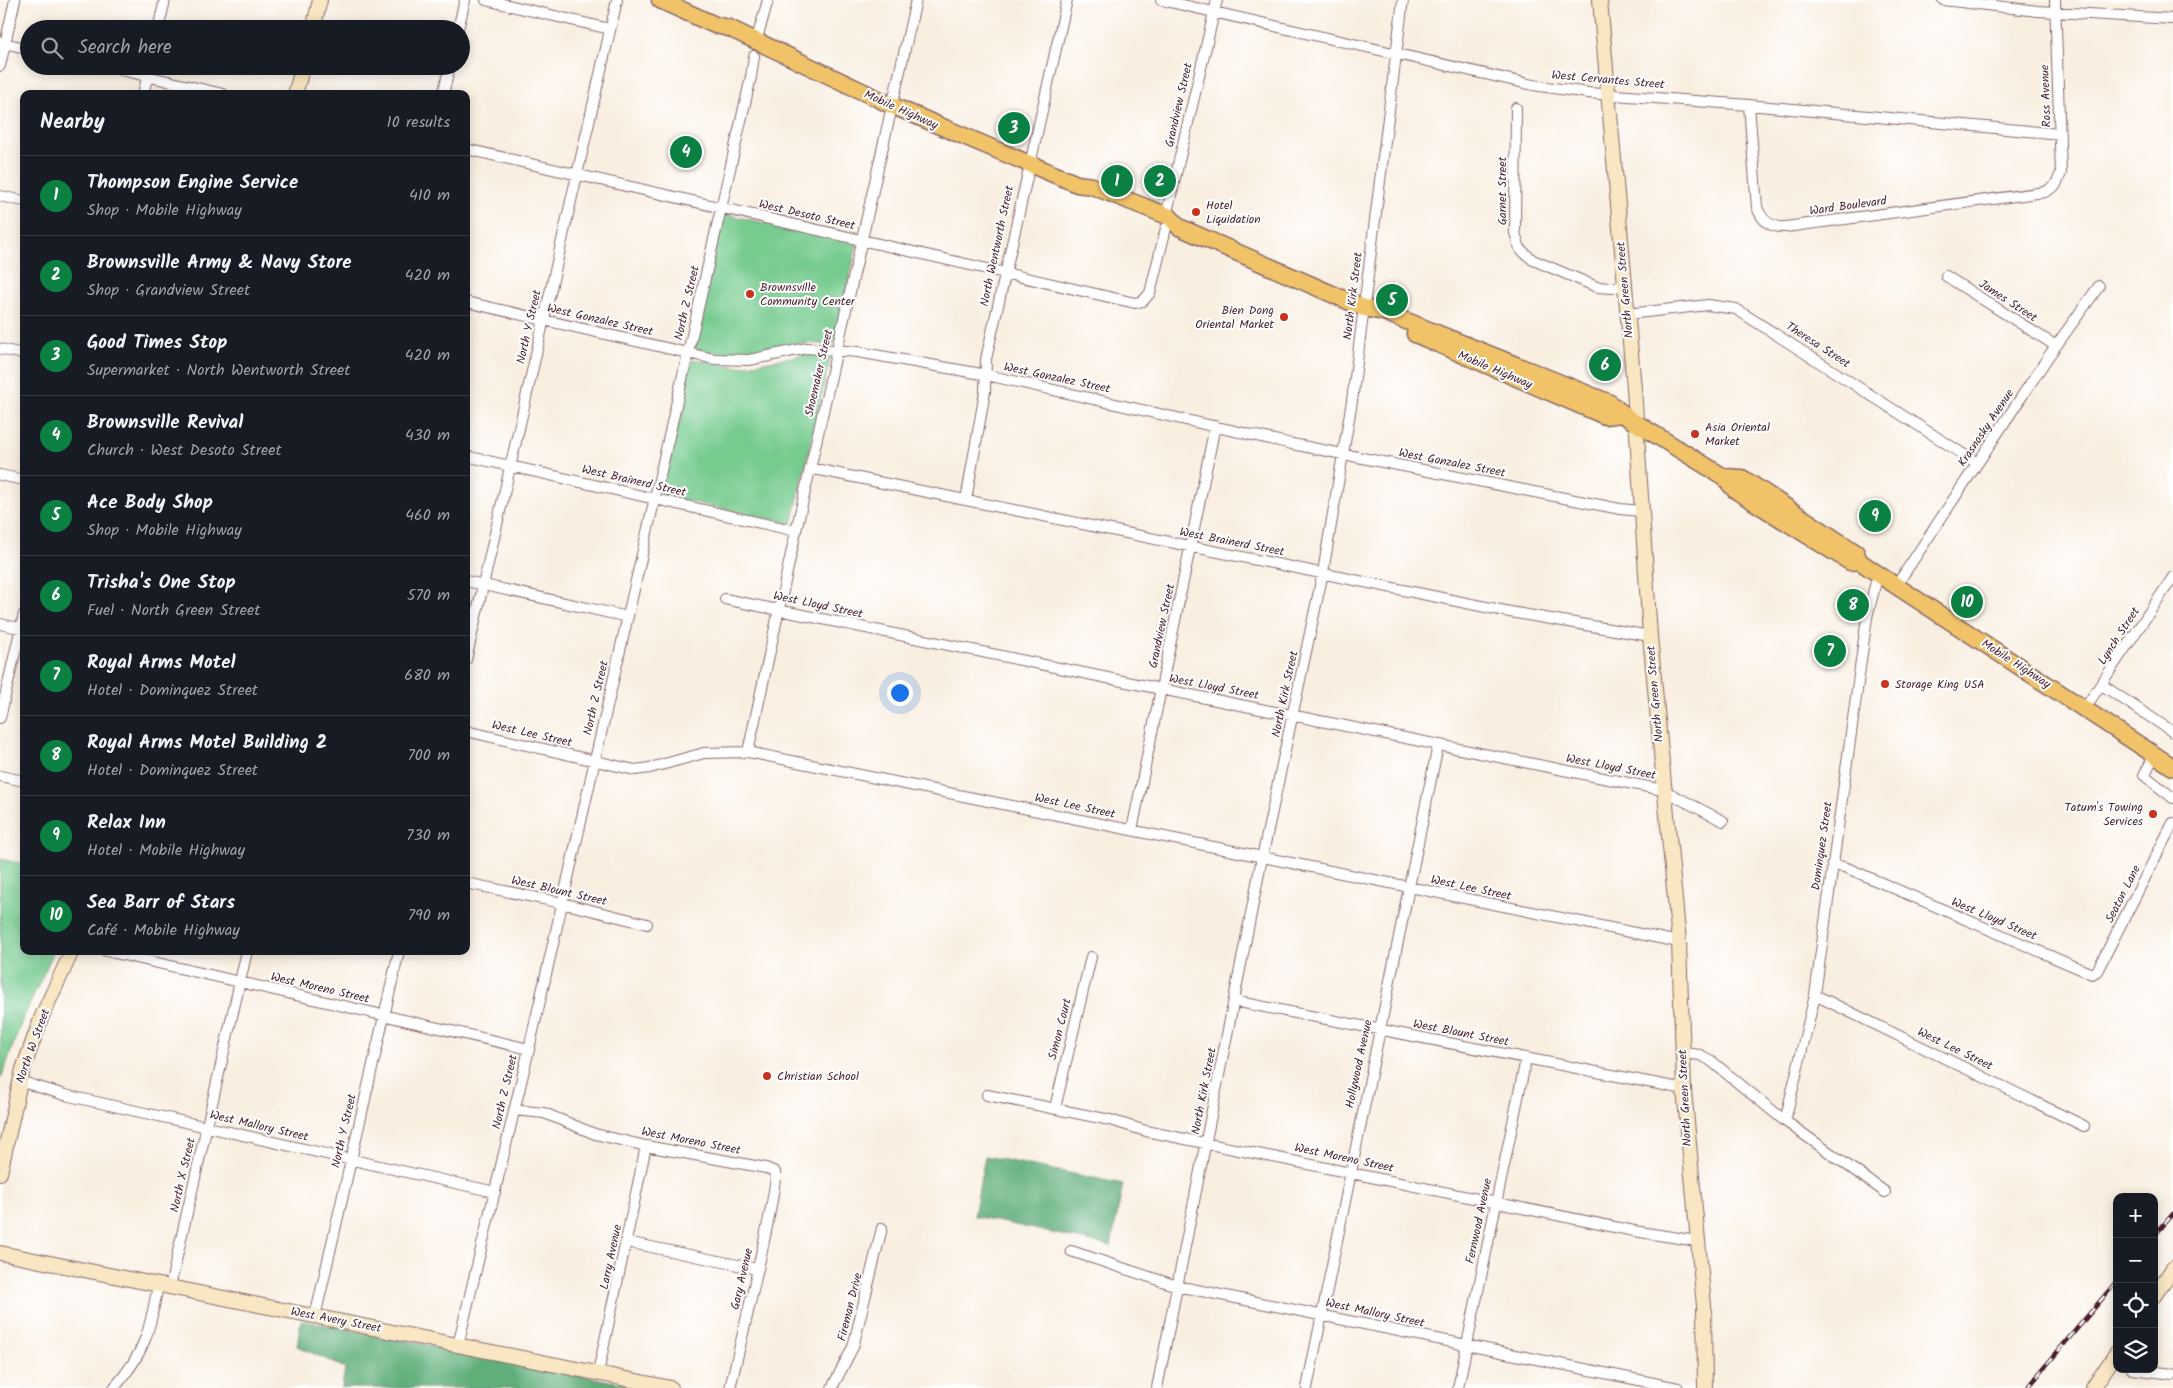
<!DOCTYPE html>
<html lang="en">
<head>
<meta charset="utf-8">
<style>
  body { margin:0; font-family:Kalam,sans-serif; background:#20242c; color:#f1f3f6 }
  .controls { position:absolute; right:15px; bottom:15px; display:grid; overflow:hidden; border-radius:10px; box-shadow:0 2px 12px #0003 }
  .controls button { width:45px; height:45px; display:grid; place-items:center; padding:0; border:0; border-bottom:1px solid #363941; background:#171b24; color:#f1f3f6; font:25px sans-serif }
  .you { position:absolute; left:899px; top:692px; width:18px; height:18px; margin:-12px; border:4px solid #fff; border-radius:50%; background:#1a73e8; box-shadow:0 0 0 8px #1a73e833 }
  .badge { display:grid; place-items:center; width:32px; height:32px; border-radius:50%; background:#0b8043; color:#fff; font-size:16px; font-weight:700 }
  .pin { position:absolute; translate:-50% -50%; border:2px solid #fff; box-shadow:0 1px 5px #0006 }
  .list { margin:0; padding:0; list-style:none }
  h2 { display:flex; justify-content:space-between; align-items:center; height:65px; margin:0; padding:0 20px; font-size:21px }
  h2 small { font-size:16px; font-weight:400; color:#9ea1a6 }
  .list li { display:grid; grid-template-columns:32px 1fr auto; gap:15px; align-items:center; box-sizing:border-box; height:80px; padding:0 20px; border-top:1px solid #363941 }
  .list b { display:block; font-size:19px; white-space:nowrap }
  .list p { margin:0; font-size:16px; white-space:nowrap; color:#9ea1a6 }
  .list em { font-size:16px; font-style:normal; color:#9ea1a6 }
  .icon { flex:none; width:28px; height:28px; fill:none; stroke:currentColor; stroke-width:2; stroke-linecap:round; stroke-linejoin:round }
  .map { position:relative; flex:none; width:2173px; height:1388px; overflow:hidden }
  .search { position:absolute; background:#171b24; box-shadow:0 2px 12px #0003; left:20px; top:20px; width:450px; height:55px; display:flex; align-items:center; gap:12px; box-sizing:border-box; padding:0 18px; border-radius:28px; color:#9ea1a6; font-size:19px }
  .panel { position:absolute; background:#171b24; box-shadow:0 2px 12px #0003; left:20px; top:90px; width:450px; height:865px; border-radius:10px }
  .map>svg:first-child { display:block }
  .green { fill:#76cb8f; stroke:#60755d }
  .forest { fill:#60af7a; stroke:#556752 }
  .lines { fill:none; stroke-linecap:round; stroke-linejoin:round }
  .street-casing { stroke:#87686b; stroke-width:12 }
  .secondary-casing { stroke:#87686b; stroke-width:16 }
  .primary-casing { stroke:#87686b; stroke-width:19 }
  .street { stroke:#fff; stroke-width:10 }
  .secondary { stroke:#f9e7c3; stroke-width:14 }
  .primary { stroke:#f1c369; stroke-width:16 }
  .rail-casing { stroke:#4a1f2b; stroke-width:4.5 }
  .rail { stroke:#fff; stroke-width:2.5; stroke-dasharray:8; stroke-linecap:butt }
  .poi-dot { fill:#c8321e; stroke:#fff; stroke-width:2 }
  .labels { text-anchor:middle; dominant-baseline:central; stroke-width:4; stroke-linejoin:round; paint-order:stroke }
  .street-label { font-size:12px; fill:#4a1f2b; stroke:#fff }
  .poi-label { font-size:12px; fill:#4a1f2b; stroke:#fff; text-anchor:start }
</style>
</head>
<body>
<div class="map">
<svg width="2173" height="1388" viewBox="0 0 2173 1388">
  <rect width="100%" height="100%" fill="#fff"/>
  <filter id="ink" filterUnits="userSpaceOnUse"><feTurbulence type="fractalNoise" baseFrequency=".02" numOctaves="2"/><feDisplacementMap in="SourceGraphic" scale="10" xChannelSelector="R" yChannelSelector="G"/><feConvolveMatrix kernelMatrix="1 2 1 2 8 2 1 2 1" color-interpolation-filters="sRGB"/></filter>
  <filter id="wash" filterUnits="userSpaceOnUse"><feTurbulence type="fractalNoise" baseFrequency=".0096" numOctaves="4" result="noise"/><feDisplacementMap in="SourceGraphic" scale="20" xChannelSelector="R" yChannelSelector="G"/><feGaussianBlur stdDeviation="1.12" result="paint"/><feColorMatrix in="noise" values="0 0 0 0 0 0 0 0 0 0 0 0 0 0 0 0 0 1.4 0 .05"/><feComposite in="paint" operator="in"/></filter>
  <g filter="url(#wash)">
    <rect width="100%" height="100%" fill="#f9efe1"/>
    <path class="green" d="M724,214L857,244L834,345L807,343L737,356L694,349Z
      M807,354L831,355L792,524L660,495L692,359L737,367Z
      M0,859L24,864V951H54L21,1023L1,1079Z"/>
    <path class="forest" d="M985,1156L1123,1184L1111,1246L974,1216Z
      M301,1320L630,1385L629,1388H342L345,1368L297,1346Z"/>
  </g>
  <g filter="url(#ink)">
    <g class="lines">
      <g class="street-casing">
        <path id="street" d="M486,0L610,29
          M1161,0L1533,85L1588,93L1749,105L2060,134
          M1943,0L2038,11L2173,19
          M158,29L165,0
          M458,29L465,0
          M0,42L29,49
          M756,42L768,0
          M0,66L15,0
          M104,66L223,94
          M143,94L150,66
          M443,94L450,66
          M1749,105L1757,207C1762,221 1771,228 1786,227L2045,192L2056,185L2061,173L2055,0
          M1516,108L1515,233L1520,249L1533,260L1597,287L1612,288L1624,285
          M466,149L1135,303L1143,301L1150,293L1166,228
          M0,196L24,201
          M1166,216L1217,0
          M1946,276L2056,346
          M466,302L714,359L749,360L807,348L858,352L987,375L1292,444L1620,509L1641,511
          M1628,314L1708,305L1736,309L1977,463
          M0,349L24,354
          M466,456L796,531
          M810,468L1510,612L1650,636
          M0,475L24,480
          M966,500L985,392L986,359L1067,0
          M466,581L628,617
          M1896,586L2048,357L2099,286
          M725,599L1161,689L1663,790L1723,821
          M0,624L24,629
          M466,660L617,0
          M2102,685L2173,732
          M2085,708L2173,577
          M0,718L24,614
          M466,731L635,770L650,768L704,753L748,752L1679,942
          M748,752L796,531L916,0
          M2155,755L2144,775L2173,798
          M0,776L24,781
          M1132,830L1215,426
          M1832,864L1847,868L2092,974L2097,971L2173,823
          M466,883L562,903L647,924
          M106,951L529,1049
          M1815,995L2084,1126
          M1234,1001L1684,1089
          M1683,1053L1700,1055L1710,1060L1785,1121L1885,1192
          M19,1081L65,1095L495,1192
          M987,1095L1110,1120L1146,1131L1634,1231L1697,1241
          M1055,1108L1091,957
          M514,1110L544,1113L595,1134L646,1146L766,1168L775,1172C780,1183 736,1362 730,1388
          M1785,1121L1815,995L1867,617L1878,574
          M627,1242L757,1269
          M1071,1251L1177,1286L1678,1388
          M170,1287L247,951
          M315,1317L399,951
          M458,1345L529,1049L751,77L754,56
          M2132,1369L2173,1374
          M598,1373L646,1146
          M114,1388C145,1353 150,1330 158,1285
          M832,1388L853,1347L882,1228
          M1157,1388L1262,858L1323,572L1352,401L1403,0
          M1307,1388L1438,745
          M1458,1388L1526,1059"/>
      </g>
      <g class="secondary-casing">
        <path id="secondary" d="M1600,0L1634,388L1650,636L1679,942L1684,1089L1704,1306L1705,1388
          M313,29L320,0
          M295,94L303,66
          M0,1173L23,1069L42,1016L72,951
          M0,1253L671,1388
          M2154,1296L2173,1268
          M2093,1388L2117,1352"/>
      </g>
      <g class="primary-casing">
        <path id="primary" d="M660,0L715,25L729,28L893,106L1077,184L1092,186L1170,217L1179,227L1364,308L1384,312L1610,403L1628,418L1724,477L1735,490L1850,562L1859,561
          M1415,334L1605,416L1621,414
          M1724,477L1742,478L1856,553L1859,561L1878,574L2173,767"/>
      </g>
      <use href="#street" class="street"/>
      <use href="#secondary" class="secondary"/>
      <use href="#primary" class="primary"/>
      <g class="rail-casing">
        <path id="rail" d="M2154,1236L2173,1214
          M2027,1388L2117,1281"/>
      </g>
      <use href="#rail" class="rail"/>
    </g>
  </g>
  <g class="poi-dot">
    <circle cx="1196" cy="212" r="5"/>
    <circle cx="750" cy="294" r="5"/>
    <circle cx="1284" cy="317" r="5"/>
    <circle cx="1695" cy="434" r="5"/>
    <circle cx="1885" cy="684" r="5"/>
    <circle cx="2153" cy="814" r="5"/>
    <circle cx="767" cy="1076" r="5"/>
  </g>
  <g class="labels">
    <g class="street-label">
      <text transform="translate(1608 80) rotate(5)">West Cervantes Street</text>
      <text transform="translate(2046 96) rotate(-92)">Ross Avenue</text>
      <text transform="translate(1179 105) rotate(-77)">Grandview Street</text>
      <text transform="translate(901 110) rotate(24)">Mobile Highway</text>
      <text transform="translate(1502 191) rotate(-90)">Garnet Street</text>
      <text transform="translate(1848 206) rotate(-8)">Ward Boulevard</text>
      <text transform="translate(807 215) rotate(13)">West Desoto Street</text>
      <text transform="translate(997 246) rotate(-78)">North Wentworth Street</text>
      <text transform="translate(1625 290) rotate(-95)">North Green Street</text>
      <text transform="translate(1353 296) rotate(-83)">North Kirk Street</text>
      <text transform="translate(2008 301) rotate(33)">James Street</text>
      <text transform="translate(687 303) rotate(-77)">North Z Street</text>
      <text transform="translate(600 320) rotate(13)">West Gonzalez Street</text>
      <text transform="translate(529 327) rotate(-77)">North Y Street</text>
      <text transform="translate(1818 345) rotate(33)">Theresa Street</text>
      <text transform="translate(1495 370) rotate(23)">Mobile Highway</text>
      <text transform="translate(819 373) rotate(-77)">Shoemaker Street</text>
      <text transform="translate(1057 378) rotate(12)">West Gonzalez Street</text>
      <text transform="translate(1986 428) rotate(-56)">Krasnosky Avenue</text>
      <text transform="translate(1452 463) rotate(11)">West Gonzalez Street</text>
      <text transform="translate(634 481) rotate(13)">West Brainerd Street</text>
      <text transform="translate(1232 542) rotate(11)">West Brainerd Street</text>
      <text transform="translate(818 605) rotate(12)">West Lloyd Street</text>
      <text transform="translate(1162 626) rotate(-78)">Grandview Street</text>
      <text transform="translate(2119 636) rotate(-57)">Lynch Street</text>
      <text transform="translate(2016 664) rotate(33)">Mobile Highway</text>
      <text transform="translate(1214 687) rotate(11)">West Lloyd Street</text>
      <text transform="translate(1285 694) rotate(-78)">North Kirk Street</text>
      <text transform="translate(1655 694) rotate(-95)">North Green Street</text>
      <text transform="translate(596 698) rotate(-77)">North Z Street</text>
      <text transform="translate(532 734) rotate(13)">West Lee Street</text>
      <text transform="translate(1611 767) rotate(11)">West Lloyd Street</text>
      <text transform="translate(1075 806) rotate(12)">West Lee Street</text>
      <text transform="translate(1822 846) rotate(-82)">Dominquez Street</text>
      <text transform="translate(1471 888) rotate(12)">West Lee Street</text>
      <text transform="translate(559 891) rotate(13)">West Blount Street</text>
      <text transform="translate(2123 894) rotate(-63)">Seaton Lane</text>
      <text transform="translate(1994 919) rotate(23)">West Lloyd Street</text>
      <text transform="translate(320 988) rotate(13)">West Moreno Street</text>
      <text transform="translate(1060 1029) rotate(-76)">Simon Court</text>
      <text transform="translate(1461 1033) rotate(11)">West Blount Street</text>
      <text transform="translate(33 1046) rotate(-70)">North W Street</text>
      <text transform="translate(1955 1049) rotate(26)">West Lee Street</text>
      <text transform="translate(1359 1064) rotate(-78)">Hollywood Avenue</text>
      <text transform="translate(1204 1091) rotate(-79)">North Kirk Street</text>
      <text transform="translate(505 1092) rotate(-77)">North Z Street</text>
      <text transform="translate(1685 1098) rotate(-93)">North Green Street</text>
      <text transform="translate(259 1126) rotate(13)">West Mallory Street</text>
      <text transform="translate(344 1131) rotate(-77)">North Y Street</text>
      <text transform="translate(691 1141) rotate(11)">West Moreno Street</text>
      <text transform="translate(1344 1158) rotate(12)">West Moreno Street</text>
      <text transform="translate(183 1175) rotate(-77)">North X Street</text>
      <text transform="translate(1479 1221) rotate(-78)">Fernwood Avenue</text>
      <text transform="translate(611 1257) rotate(-78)">Larry Avenue</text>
      <text transform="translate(742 1279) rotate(-77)">Gary Avenue</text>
      <text transform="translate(850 1307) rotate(-76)">Fireman Drive</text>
      <text transform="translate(1375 1313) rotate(12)">West Mallory Street</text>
      <text transform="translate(336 1320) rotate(11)">West Avery Street</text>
    </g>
    <g class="poi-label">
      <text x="1206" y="205">Hotel<tspan x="1206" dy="14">Liquidation</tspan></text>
      <text x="760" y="287">Brownsville<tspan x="760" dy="14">Community Center</tspan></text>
      <text x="1274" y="310" text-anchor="end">Bien Dong<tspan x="1274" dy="14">Oriental Market</tspan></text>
      <text x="1705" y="427">Asia Oriental<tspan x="1705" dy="14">Market</tspan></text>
      <text x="1895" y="684">Storage King USA</text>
      <text x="2143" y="807" text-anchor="end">Tatum's Towing<tspan x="2143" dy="14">Services</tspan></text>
      <text x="777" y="1076">Christian School</text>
    </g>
  </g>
</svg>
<div class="controls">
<button>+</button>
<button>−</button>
<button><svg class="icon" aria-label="locate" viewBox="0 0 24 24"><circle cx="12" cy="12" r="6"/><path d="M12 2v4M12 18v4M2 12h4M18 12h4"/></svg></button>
<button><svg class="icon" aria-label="layers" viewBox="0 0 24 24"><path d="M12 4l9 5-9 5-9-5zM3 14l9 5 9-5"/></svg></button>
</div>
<div class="you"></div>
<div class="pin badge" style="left:1117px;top:181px">1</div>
<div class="pin badge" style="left:1160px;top:181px">2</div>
<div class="pin badge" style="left:1014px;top:128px">3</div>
<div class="pin badge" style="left:686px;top:152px">4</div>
<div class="pin badge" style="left:1392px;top:300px">5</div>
<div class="pin badge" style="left:1605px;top:365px">6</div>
<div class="pin badge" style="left:1830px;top:651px">7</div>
<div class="pin badge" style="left:1853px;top:605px">8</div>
<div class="pin badge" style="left:1875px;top:516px">9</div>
<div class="pin badge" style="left:1967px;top:602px">10</div>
<div class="search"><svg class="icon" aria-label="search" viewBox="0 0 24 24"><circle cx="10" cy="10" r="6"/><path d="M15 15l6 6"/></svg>Search here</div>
<section class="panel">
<h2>Nearby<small>10 results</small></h2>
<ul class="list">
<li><span class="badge">1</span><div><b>Thompson Engine Service</b><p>Shop · Mobile Highway</p></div><em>410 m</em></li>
<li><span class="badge">2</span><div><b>Brownsville Army &amp; Navy Store</b><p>Shop · Grandview Street</p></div><em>420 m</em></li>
<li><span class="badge">3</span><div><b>Good Times Stop</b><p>Supermarket · North Wentworth Street</p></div><em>420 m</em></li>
<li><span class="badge">4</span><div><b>Brownsville Revival</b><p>Church · West Desoto Street</p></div><em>430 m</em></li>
<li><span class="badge">5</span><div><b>Ace Body Shop</b><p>Shop · Mobile Highway</p></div><em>460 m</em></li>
<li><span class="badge">6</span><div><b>Trisha's One Stop</b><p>Fuel · North Green Street</p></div><em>570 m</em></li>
<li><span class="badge">7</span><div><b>Royal Arms Motel</b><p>Hotel · Dominquez Street</p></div><em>680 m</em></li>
<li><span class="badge">8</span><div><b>Royal Arms Motel Building 2</b><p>Hotel · Dominquez Street</p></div><em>700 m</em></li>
<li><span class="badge">9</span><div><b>Relax Inn</b><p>Hotel · Mobile Highway</p></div><em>730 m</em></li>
<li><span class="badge">10</span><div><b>Sea Barr of Stars</b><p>Café · Mobile Highway</p></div><em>790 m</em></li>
</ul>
</section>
</div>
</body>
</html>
